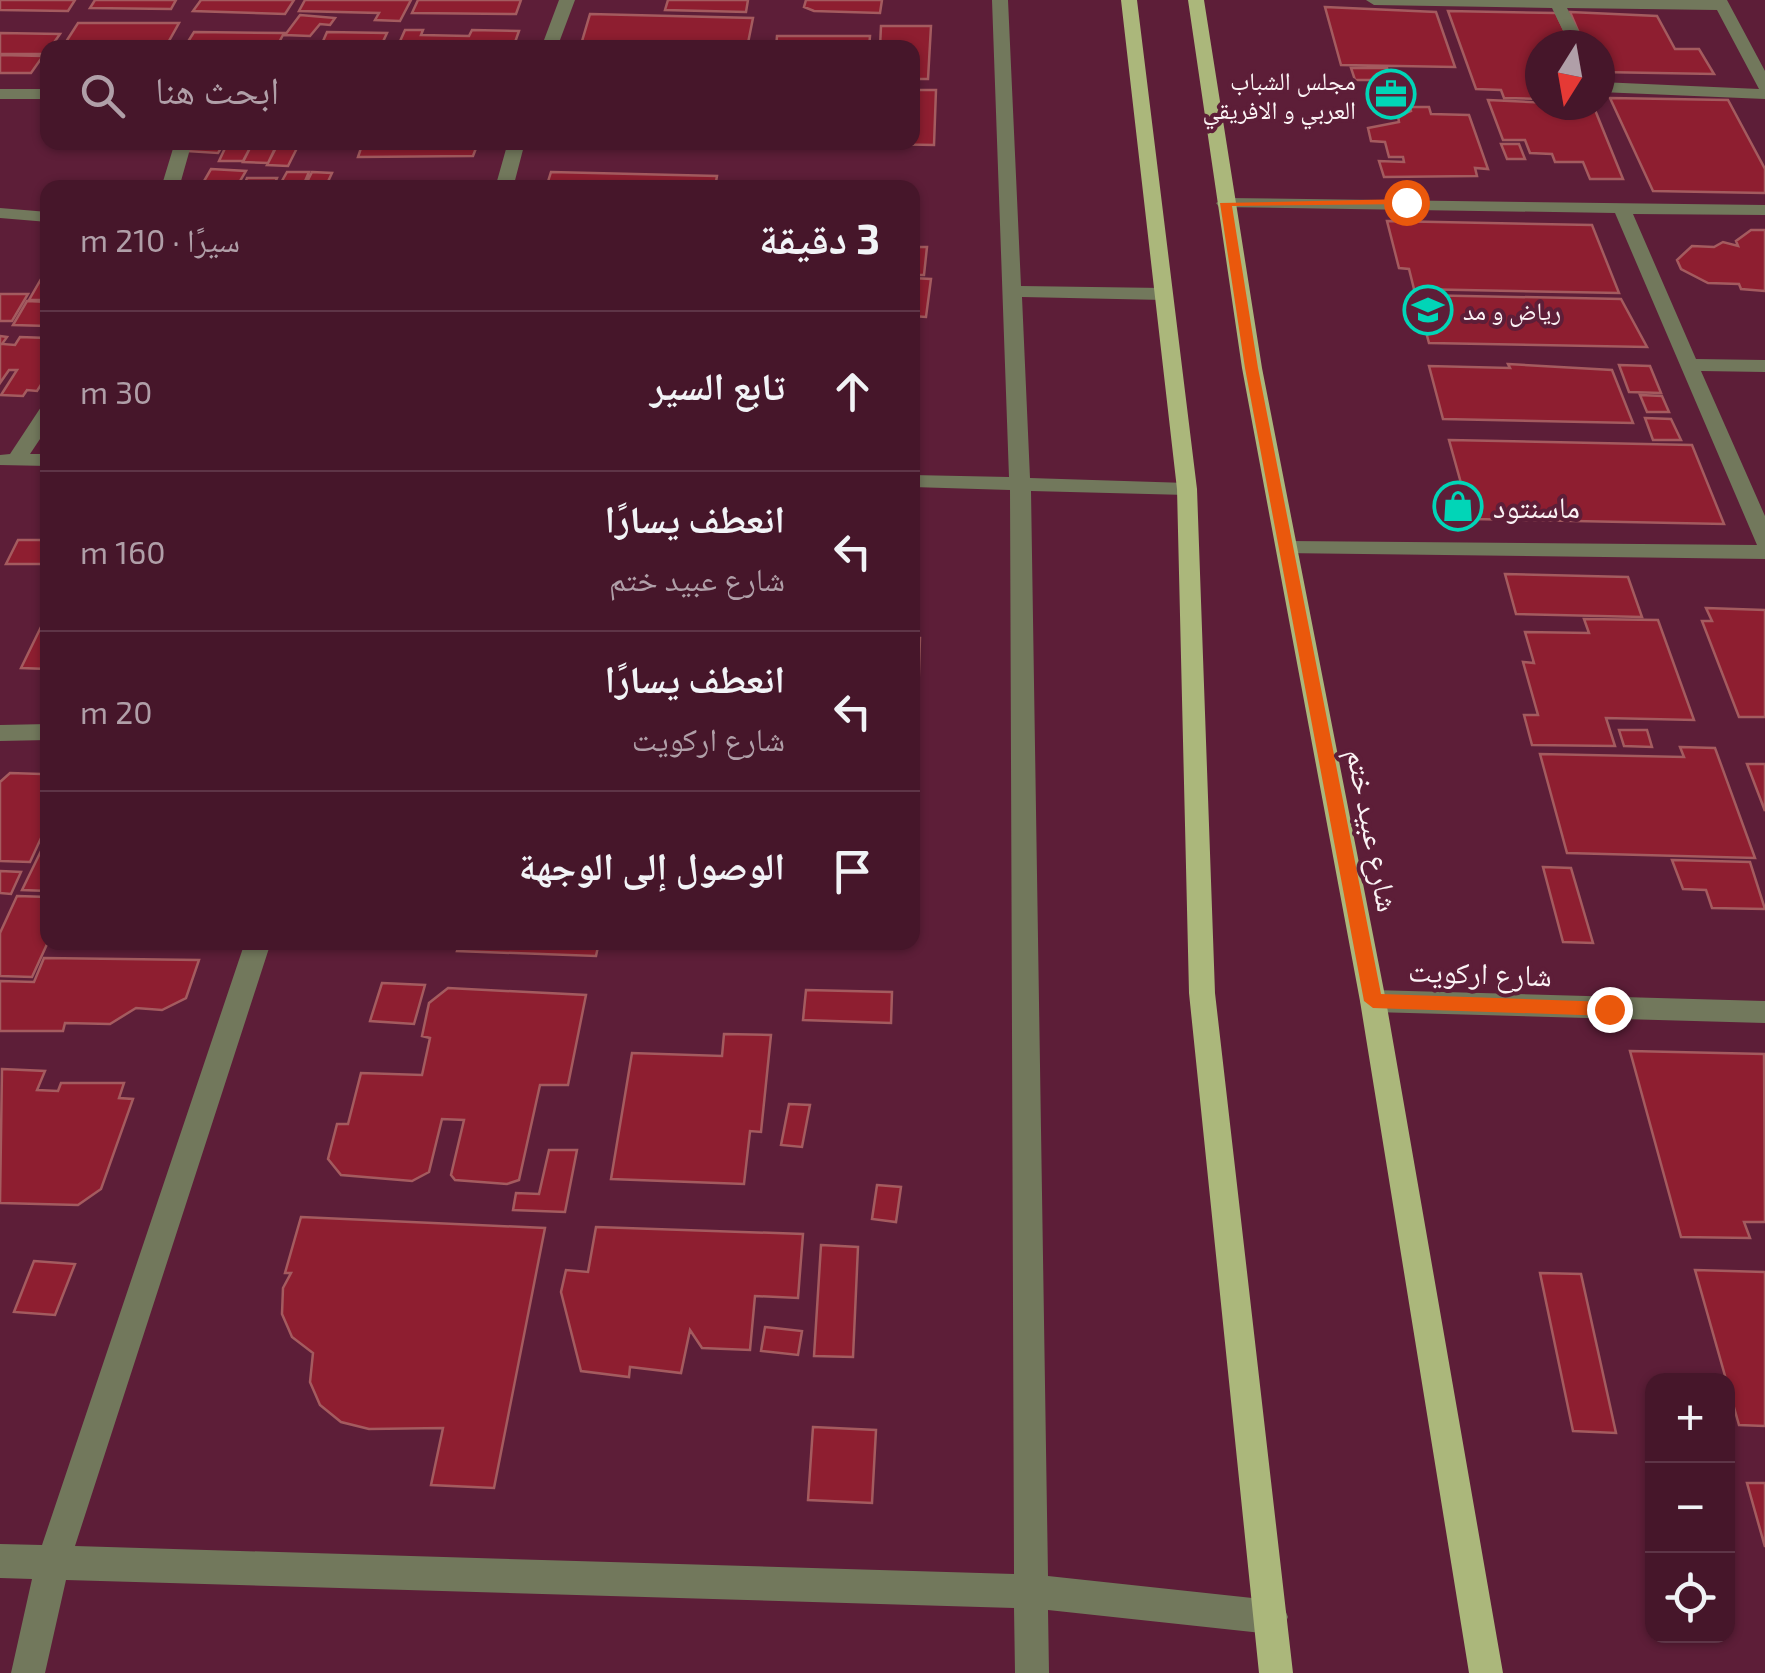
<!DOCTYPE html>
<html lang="ar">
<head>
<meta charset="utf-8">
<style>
  body { margin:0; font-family:"Exo 2","Noto Naskh Arabic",sans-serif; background:#502336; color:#f1f3f6; direction:rtl }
  .controls { position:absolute; right:30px; bottom:30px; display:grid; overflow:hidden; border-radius:20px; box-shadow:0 2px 8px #0004 }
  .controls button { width:90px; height:90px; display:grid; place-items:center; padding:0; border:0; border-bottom:2px solid #5e3547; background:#46162a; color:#f1f3f6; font:50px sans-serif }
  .compass { position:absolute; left:1525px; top:30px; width:90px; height:90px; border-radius:50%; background:#46162a; box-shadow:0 2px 8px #0004; rotate:191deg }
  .stop { position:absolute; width:30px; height:30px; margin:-22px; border:8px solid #ea580c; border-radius:50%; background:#fff }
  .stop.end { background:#ea580c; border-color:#fff; box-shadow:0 2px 10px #0008 }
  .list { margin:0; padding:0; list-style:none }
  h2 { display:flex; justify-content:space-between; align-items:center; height:130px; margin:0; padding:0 40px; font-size:42px }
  h2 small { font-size:32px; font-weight:400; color:#b09fa8 }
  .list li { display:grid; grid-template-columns:65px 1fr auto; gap:30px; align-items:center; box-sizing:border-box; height:160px; padding:0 40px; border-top:2px solid #5e3547 }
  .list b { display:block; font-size:38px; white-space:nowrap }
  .list p { margin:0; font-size:32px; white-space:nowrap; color:#b09fa8 }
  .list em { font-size:32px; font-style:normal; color:#b09fa8 }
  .icon { flex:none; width:55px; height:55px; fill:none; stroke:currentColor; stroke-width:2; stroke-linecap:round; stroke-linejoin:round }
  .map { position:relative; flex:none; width:1765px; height:1673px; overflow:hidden; direction:ltr }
  .search { position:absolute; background:#46162a; box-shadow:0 2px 8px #0004; left:40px; top:40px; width:880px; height:110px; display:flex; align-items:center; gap:25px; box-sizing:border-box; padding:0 35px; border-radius:20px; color:#b09fa8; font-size:38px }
  .panel { position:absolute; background:#46162a; box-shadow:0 2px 8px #0004; left:40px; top:180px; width:880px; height:770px; border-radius:20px; direction:rtl }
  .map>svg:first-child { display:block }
  .building { fill:#8e1e30; stroke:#a45b5f; stroke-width:2.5 }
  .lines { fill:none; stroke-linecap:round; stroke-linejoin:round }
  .street { fill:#72785c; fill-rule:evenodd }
  .primary { fill:#abb77b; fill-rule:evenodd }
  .route { fill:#ea580c }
  .labels { text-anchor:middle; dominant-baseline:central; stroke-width:8; stroke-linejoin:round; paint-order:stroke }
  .far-poi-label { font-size:25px; fill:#faf2f4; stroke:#5d1e38; text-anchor:end }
  .poi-label { font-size:30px; fill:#faf2f4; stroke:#5d1e38; text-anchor:start }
  .street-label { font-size:30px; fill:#faf2f4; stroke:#5d1e38 }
</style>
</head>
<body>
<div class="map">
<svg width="1765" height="1673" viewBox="0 0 1765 1673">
  <rect width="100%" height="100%" fill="#5d1e38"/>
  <path class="building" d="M0,0H75L68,11L0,10Z
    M95,0H176L171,9L90,8Z
    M201,0H294L285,14L193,11Z
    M305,0H411L400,21L375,20L379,13L299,11Z
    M418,0H521L516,14L412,13Z
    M668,0H748L746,12L665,10Z
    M806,0H882L880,13L814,11L804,7Z
    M1325,7L1436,12L1455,67L1341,65Z
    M1448,11L1556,13L1571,45H1540V99L1504,98L1501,90L1476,89Z
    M1570,12L1657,16L1675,49H1699L1714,74L1600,72V45H1584Z
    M590,14L753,18L747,48H580Z
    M300,15L335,18L330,25L320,24L310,36L285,35Z
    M78,23H179L165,48H62Z
    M881,26H931L928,79H912V48L880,47Z
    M405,30H423L421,35L469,36L472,30L519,31L513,48H397Z
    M194,32L284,33L276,48H184Z
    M327,32L387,33L380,48H320Z
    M0,33L60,34L46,54H0Z
    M777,36H870L869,48H776Z
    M0,55L43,56L31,73H0Z
    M1351,68H1387L1391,80H1355Z
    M912,90H936L934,145L828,143L912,142Z
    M1610,98L1728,100L1765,169V193L1653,191Z
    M1488,100L1593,105L1623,179H1590L1583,162H1555L1552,154L1530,153L1525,140H1503Z
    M1410,107H1429L1431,114L1469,115L1488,169L1475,168L1477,176L1384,177L1379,161L1404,162L1403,157H1389L1385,142L1371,141L1368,128L1399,122L1398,116L1411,111Z
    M191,142H225L218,153L185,151Z
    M228,142H253L243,161H219Z
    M253,142H278L268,163L243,162Z
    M279,142H300L288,166L267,165Z
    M363,142H476L478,143L473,156L358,157Z
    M1501,144H1519L1525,159H1507Z
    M211,169L246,171L236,188H200Z
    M287,172H309L302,188H278Z
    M312,172L332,173L325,188H304Z
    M551,172L717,176L715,188H546Z
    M247,178H277L273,188H243Z
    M1387,221L1592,225L1619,293L1414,289L1409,269L1399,268Z
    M1751,230H1765V291L1741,289L1739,284L1708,283L1681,269L1677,260L1692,246L1714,247L1723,242L1738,246L1736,241Z
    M912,247H927L924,275H912Z
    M48,267V300H29Z
    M912,278L931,279L926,317L912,316Z
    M0,294H28L12,321H0Z
    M1416,295L1621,299L1647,347L1429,343Z
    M27,301L48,302V326L13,325Z
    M0,336L7,337L2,344L15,345L20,337L47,338L44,363H48V374L37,391L27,390L23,396L1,395L17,370H9L0,383Z
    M1508,364L1612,370L1633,423L1443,419L1429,366L1510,368Z
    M1619,365L1650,366L1661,393L1629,392Z
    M1640,395L1662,396L1669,412H1647Z
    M1645,418L1671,419L1681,440H1653Z
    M1449,440L1692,445L1724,524L1471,519Z
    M18,540H48V564H6Z
    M1505,574L1628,577L1642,617L1516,614Z
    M1706,608L1765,610V717H1739L1702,621H1712Z
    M1584,619L1658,620L1694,720L1606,718L1615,746L1532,745L1524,715H1538L1523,662L1534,663L1525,632L1589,633Z
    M41,627H48V669L21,668Z
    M912,638H920L918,701H912Z
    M1619,730H1647L1652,747L1624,746Z
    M1680,747L1715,748L1755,858L1567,853L1540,754L1684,757Z
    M46,763L48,823L30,862L0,861V782L10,773L41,774Z
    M1747,764H1765V811Z
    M43,847L48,848V891L22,890Z
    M1672,860L1750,862L1765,909L1712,908L1706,890L1683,889Z
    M1543,867L1571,868L1593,943L1563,942Z
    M0,871L21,872L11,894L0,893Z
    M17,896L48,897V942L32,977L0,976V933Z
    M460,942H599L596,956L457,951Z
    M44,958L199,960L186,998L162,1010L136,1008L110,1024L65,1023L63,1031H0V981L34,982Z
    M382,983L425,985L414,1024L370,1021Z
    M448,988L586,995L568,1085H540L519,1180L507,1184L455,1180L451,1175L464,1120L442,1119L429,1172L412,1181L341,1175L328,1159L337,1124H348L361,1073L422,1075L430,1038L422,1036L429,1003Z
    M806,990L892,992L891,1023L803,1020Z
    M724,1034L771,1035L761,1132L750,1131L744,1184L611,1179L632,1053L722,1056Z
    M1630,1051L1764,1054L1765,1222H1744L1750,1238L1681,1237Z
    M2,1069L45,1071L37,1090L58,1091L61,1083H124L119,1098L133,1099L101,1189L78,1205L0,1203Z
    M789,1104L810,1105L802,1147L781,1145Z
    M549,1150H577L565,1212L513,1210L516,1193L539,1194Z
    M877,1185L901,1187L896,1222L872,1219Z
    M301,1217L545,1228L494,1488L431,1485L443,1428L369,1429L341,1422L320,1405L310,1382L313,1353L292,1337L282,1314L283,1288L291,1273H285Z
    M596,1227L803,1234L798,1298L755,1296L750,1350L702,1348L690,1330L681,1373L630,1367L629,1377L581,1371L561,1292L566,1270L588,1272Z
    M821,1245L858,1247L853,1357L814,1356Z
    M34,1261L75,1264L55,1315L14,1312Z
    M1695,1270L1765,1272V1426L1739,1425Z
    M1540,1273L1581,1274L1616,1433L1573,1431Z
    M765,1327L802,1331L798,1355L761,1351Z
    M813,1427L876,1430L872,1503L808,1500Z
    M1747,1483H1765V1547Z"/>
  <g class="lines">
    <path class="street" d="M559,0H575L557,48H541Z
      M992,0H1008L1021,286L1164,288L1173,294L1164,300L1022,297L1030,478L1187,483L1197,489L1187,495L1031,491L1048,1576L1271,1600L1283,1605L1288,1617L1283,1629L1271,1634L1048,1610L1049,1673H1015L1014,1608L66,1580L45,1673H11L32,1579L0,1578V1544L42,1545L245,942H271L75,1546L1014,1574L1010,490L912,487V475L1009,477Z
      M1366,0H1727L1765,71V99L1600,92V82L1759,89L1717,10L1567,8L1586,45H1570L1552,8L1374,5Z
      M0,89H48V99H0Z
      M175,142H192L179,188H161Z
      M508,142H525L513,188H495Z
      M1225,198L1765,205V215L1633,214L1696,359L1765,360V372L1701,371L1765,516V559L1281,553L1278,548L1289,541L1757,545L1615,213L1219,207L1216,203Z
      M0,208L48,212V222L0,218Z
      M48,405V427L30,454H48V466L0,465V455L10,454L41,407Z
      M48,724V740L0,741V725Z
      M1373,990L1765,1001V1023L1373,1012L1363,1009L1360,1001L1363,993Z"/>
    <path class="primary" d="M1121,0H1137L1197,489L1215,993L1293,1673H1259L1189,993L1177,489Z
      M1188,0H1204L1262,368L1386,1001L1503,1673H1469L1360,1001L1242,368Z"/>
  </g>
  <path class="route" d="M1406,199L1411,204L1232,206L1258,368L1381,994L1609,1002L1618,1009L1609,1016L1373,1008L1364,1001L1245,368L1220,203Z"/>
  <defs>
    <g id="office-ring" transform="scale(2.5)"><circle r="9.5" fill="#5d1e38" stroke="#01d5b7" stroke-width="1.5"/><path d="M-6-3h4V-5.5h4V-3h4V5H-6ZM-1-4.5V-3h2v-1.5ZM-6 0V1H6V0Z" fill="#01d5b7"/></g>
    <g id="school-ring" transform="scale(2.5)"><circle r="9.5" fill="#5d1e38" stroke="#01d5b7" stroke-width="1.5"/><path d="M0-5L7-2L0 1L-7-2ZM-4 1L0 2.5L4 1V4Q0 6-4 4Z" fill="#01d5b7"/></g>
    <g id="shop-ring" transform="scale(2.5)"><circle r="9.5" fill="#5d1e38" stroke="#01d5b7" stroke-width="1.5"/><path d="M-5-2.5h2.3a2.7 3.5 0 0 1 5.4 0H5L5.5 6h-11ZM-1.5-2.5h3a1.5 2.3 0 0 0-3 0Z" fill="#01d5b7"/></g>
  </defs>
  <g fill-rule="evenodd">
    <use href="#office-ring" x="1391" y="94"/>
    <use href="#school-ring" x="1428" y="310"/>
    <use href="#shop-ring" x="1458" y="506"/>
  </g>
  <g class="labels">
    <g class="far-poi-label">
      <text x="1356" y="80">مجلس الشباب<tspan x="1356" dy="29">العربي و الافريقي</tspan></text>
      <text x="1463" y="310" text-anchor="start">رياض و مد</text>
    </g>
    <g class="poi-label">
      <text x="1493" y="506">ماسنتود</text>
    </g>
    <g class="street-label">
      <text transform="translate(1374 830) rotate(79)">شارع عبيد ختم</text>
      <text transform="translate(1480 972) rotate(2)">شارع اركويت</text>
    </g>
  </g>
</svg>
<div class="controls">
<button>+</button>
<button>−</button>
<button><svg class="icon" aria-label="locate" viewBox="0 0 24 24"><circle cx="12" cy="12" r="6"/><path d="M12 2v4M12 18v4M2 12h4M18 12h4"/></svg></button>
</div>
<svg class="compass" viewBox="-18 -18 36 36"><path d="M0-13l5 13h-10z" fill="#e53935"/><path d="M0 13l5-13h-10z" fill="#b09fa8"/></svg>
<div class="stop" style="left:1406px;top:202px"></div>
<div class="stop end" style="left:1609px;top:1009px"></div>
<div class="search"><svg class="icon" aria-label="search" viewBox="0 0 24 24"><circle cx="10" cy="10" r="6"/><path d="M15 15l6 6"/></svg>ابحث هنا</div>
<section class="panel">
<h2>3 دقيقة<small>سيرًا · 210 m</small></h2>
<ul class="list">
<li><svg class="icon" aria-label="ahead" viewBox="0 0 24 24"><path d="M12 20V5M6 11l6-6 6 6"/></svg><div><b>تابع السير</b></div><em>30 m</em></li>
<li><svg class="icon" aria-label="left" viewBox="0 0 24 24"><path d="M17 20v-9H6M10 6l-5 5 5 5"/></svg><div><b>انعطف يسارًا</b><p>شارع عبيد ختم</p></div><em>160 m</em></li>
<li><svg class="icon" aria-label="left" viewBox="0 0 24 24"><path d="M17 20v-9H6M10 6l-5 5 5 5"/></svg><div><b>انعطف يسارًا</b><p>شارع اركويت</p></div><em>20 m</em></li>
<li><svg class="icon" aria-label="arrive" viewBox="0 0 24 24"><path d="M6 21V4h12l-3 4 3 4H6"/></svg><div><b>الوصول إلى الوجهة</b></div></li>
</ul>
</section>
</div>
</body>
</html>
